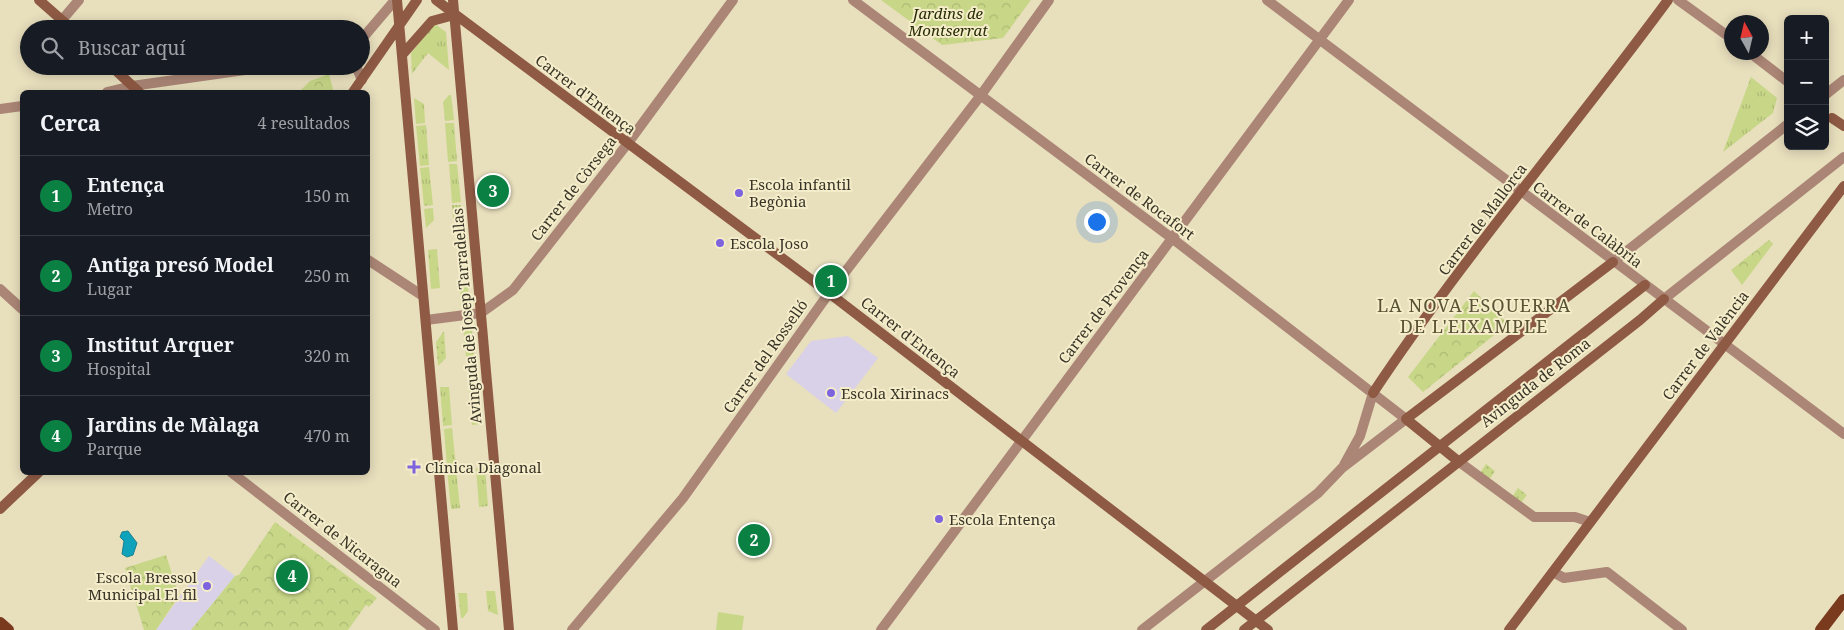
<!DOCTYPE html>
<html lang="es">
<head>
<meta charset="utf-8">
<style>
  body { margin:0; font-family:"Noto Serif",serif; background:#242831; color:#f1f3f6 }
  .controls { position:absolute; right:15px; top:15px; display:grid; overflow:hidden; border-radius:8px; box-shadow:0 2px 12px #0003 }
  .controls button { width:45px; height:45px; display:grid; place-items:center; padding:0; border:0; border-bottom:1px solid #363941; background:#171b24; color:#f1f3f6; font:25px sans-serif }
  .compass { position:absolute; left:1724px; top:15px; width:45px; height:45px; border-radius:50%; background:#171b24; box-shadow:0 2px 12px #0003; rotate:352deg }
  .you { position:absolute; left:1096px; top:221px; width:18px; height:18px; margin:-12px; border:4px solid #fff; border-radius:50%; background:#1a73e8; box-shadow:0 0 0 8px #1a73e833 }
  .badge { display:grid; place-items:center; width:32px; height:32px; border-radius:50%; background:#0b8043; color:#fff; font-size:16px; font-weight:700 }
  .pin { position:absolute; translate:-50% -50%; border:2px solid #fff; box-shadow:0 1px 5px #0006 }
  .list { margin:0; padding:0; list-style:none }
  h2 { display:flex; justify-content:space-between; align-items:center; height:65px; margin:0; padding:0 20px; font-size:21px }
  h2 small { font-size:16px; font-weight:400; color:#9ea1a6 }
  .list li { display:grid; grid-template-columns:32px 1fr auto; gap:15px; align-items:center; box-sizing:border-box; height:80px; padding:0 20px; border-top:1px solid #363941 }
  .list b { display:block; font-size:19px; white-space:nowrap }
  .list p { margin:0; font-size:16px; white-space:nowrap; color:#9ea1a6 }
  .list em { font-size:16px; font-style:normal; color:#9ea1a6 }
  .icon { flex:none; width:28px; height:28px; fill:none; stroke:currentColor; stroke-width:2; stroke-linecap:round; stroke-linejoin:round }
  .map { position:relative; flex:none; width:1844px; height:630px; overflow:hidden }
  .search { position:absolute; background:#171b24; box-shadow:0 2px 12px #0003; left:20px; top:20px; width:350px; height:55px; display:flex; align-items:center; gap:12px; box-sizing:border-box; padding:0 18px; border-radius:28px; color:#9ea1a6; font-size:19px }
  .panel { position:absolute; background:#171b24; box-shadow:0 2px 12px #0003; left:20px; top:90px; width:350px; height:385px; border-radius:8px }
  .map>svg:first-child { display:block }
  .education { fill:#d8d1e7 }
  .grass { fill:url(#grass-tufts) }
  .park { fill:url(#park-crowns) }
  .garden { fill:url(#garden-dots) }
  .pitch { fill:#c7d787 }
  .water { fill:#0ea2bb; stroke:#1b818f }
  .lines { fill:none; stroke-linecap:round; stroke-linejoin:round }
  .street { stroke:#ab8676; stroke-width:10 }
  .secondary { stroke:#8f5a44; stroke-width:10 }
  .primary { stroke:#793a1e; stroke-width:12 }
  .poi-dot { fill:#7d63de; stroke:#f5edca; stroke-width:2 }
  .labels { text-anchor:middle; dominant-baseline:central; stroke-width:4; stroke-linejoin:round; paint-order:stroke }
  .park-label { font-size:15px; font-style:italic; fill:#272d07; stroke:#f5edca }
  .street-label { font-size:15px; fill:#383427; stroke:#f5edca }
  .poi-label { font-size:15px; fill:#383427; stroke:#f5edca; text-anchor:start }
  .quarter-label { font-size:18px; letter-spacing:1px; fill:#595234; stroke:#f5edca }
</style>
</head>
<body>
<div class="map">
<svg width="1844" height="630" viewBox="0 0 1844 630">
  <defs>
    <pattern id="grass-tufts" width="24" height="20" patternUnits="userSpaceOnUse" patternTransform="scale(1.25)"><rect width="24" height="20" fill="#c7d787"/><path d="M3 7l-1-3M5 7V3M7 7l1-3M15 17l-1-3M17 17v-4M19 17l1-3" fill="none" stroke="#acb975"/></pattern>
    <pattern id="park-crowns" width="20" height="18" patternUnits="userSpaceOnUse" patternTransform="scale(1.25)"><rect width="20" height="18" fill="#c7d787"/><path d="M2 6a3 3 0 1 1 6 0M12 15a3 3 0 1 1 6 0" fill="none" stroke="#acb975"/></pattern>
    <pattern id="garden-dots" width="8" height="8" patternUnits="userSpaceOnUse" patternTransform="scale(1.25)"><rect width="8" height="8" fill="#c7d787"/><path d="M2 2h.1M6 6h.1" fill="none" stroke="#acb975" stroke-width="1.8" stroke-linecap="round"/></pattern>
  </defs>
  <rect width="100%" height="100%" fill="#e8dfbd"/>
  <path class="education" d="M848,336L878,358L836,413L786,374L811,341Z
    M209,556L235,576L191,630H156Z"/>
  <path class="grass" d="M435,24L446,32L449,70L428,53L412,74L411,53Z
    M1751,77L1777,98L1773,113L1723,152Z
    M449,95H451L454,120L445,121L443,102Z
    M414,98L424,104L425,123L416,124Z
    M445,123H454L457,161L448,162Z
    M426,125L429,165L420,166L416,126Z
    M449,164H457L461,202L452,203Z
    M429,167L433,205L424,206L420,168Z
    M452,205H461L463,225L453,218Z
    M433,208L434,220L426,228L424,209Z
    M437,249L440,288L431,289L428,250Z
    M468,286L469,303L461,307L460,287Z
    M440,387H449L452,425L443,426Z
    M477,387L481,424L472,425L469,388Z
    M452,428L456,466L447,467L444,429Z
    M476,468H485L488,506L479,507Z
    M456,469L460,508L451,509L447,470Z
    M486,591H495L498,615L488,611Z
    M458,593H467L468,611L463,618H461Z"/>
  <path class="park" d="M881,0H1031L1003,38L942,45Z
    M329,74L333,89L331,92H299L310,81Z
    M1769,240L1773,244L1742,285L1731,270Z
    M1474,291L1508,324L1423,392L1408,377Z
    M275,522L377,598L369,607L366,605L348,630H191L235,576L239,575Z
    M166,555L179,596L156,630H144L125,568Z"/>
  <path class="garden" d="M469,326L472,331L475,361L473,362L466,356L463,327Z
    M444,331L446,358L438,366L436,342Z
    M1486,464L1495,471L1489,480L1480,473Z
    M1518,488L1527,495L1520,504L1512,497Z"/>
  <path class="pitch" d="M718,612L744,616L742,630H716Z"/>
  <path class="water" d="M128,531L137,543L133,555L127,557L122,554L124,541L120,537L122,532Z"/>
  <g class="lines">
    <path class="street" d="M853,0L1173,239L1406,419L1342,468L1318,493L1142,630
      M1267,0L1844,434
      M1678,0L1732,39
      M62,20L79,0
      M361,40L395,0
      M1749,52L1788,82
      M356,66L362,80
      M107,92L132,86L274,66
      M1825,95L1844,80
      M0,109L22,106
      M368,260L423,296
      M1613,262L1788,124
      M0,289L22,309
      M1664,299L1844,157
      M426,320L481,313L513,290L628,143L733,0
      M1458,461L1534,517H1575L1590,522
      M1344,465L1360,436L1373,393
      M231,472L435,630
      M1553,572L1564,578L1607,572L1682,630
      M572,630L683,498L829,293L981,95L1049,0
      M881,630L1349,0"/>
    <path class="secondary" d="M39,0L72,29
      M397,0L453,630
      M436,0L829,293L1268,630
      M453,0L509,630
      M402,55L432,21L454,15
      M111,66L139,92
      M353,92L417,0
      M1832,118L1844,126
      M1373,393C1464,256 1571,132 1668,0
      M1458,461L1406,419L1613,262
      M0,509L39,472
      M1206,630L1645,285
      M1244,630L1640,320L1664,299
      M1509,630L1844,186"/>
    <path class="primary" d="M0,623L8,630
      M1821,630L1844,600"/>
  </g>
  <g class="poi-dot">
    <circle cx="739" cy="193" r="5"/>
    <circle cx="720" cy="243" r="5"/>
    <circle cx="831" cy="393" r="5"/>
    <path d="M411.5 459.5h5v5h5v5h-5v5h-5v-5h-5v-5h5z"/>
    <circle cx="939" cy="519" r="5"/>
    <circle cx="207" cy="586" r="5"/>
  </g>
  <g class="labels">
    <g class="park-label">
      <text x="948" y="13">Jardins de<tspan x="948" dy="17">Montserrat</tspan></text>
    </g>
    <g class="street-label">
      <text transform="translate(586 94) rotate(37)">Carrer d'Entença</text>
      <text transform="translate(573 188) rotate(-52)">Carrer de Còrsega</text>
      <text transform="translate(1140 196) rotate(37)">Carrer de Rocafort</text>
      <text transform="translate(1482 219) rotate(-53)">Carrer de Mallorca</text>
      <text transform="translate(1588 224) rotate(37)">Carrer de Calàbria</text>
      <text transform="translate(1103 306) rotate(-53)">Carrer de Provença</text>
      <text transform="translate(466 316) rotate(-95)">Avinguda de Josep Tarradellas</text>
      <text transform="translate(911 337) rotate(38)">Carrer d'Entença</text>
      <text transform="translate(1705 345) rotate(-53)">Carrer de València</text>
      <text transform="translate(765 356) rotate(-55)">Carrer del Rosselló</text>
      <text transform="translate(1535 382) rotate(-38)">Avinguda de Roma</text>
      <text transform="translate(343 539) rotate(38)">Carrer de Nicaragua</text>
    </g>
    <g class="poi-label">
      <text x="749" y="184">Escola infantil<tspan x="749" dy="17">Begònia</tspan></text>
      <text x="730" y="243">Escola Joso</text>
      <text x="841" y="393">Escola Xirinacs</text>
      <text x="425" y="467">Clínica Diagonal</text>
      <text x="949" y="519">Escola Entença</text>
      <text x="197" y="577" text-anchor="end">Escola Bressol<tspan x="197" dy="17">Municipal El fil</tspan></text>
    </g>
    <g class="quarter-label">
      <text x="1474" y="305">LA NOVA ESQUERRA<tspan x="1474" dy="21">DE L'EIXAMPLE</tspan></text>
    </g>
  </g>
</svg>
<div class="controls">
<button>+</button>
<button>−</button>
<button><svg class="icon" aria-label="layers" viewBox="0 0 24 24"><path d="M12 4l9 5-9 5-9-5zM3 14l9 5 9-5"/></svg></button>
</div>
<svg class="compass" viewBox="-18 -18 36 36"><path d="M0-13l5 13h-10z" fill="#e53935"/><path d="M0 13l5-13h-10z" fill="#9ea1a6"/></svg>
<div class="you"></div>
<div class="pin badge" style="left:831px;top:281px">1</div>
<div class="pin badge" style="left:754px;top:540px">2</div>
<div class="pin badge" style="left:493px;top:191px">3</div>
<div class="pin badge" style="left:292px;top:576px">4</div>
<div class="search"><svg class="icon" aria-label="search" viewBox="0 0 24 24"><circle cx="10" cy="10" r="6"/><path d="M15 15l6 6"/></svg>Buscar aquí</div>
<section class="panel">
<h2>Cerca<small>4 resultados</small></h2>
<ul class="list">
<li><span class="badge">1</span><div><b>Entença</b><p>Metro</p></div><em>150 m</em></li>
<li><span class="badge">2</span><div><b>Antiga presó Model</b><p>Lugar</p></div><em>250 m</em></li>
<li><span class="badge">3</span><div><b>Institut Arquer</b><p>Hospital</p></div><em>320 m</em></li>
<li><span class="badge">4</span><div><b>Jardins de Màlaga</b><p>Parque</p></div><em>470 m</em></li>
</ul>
</section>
</div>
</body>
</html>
